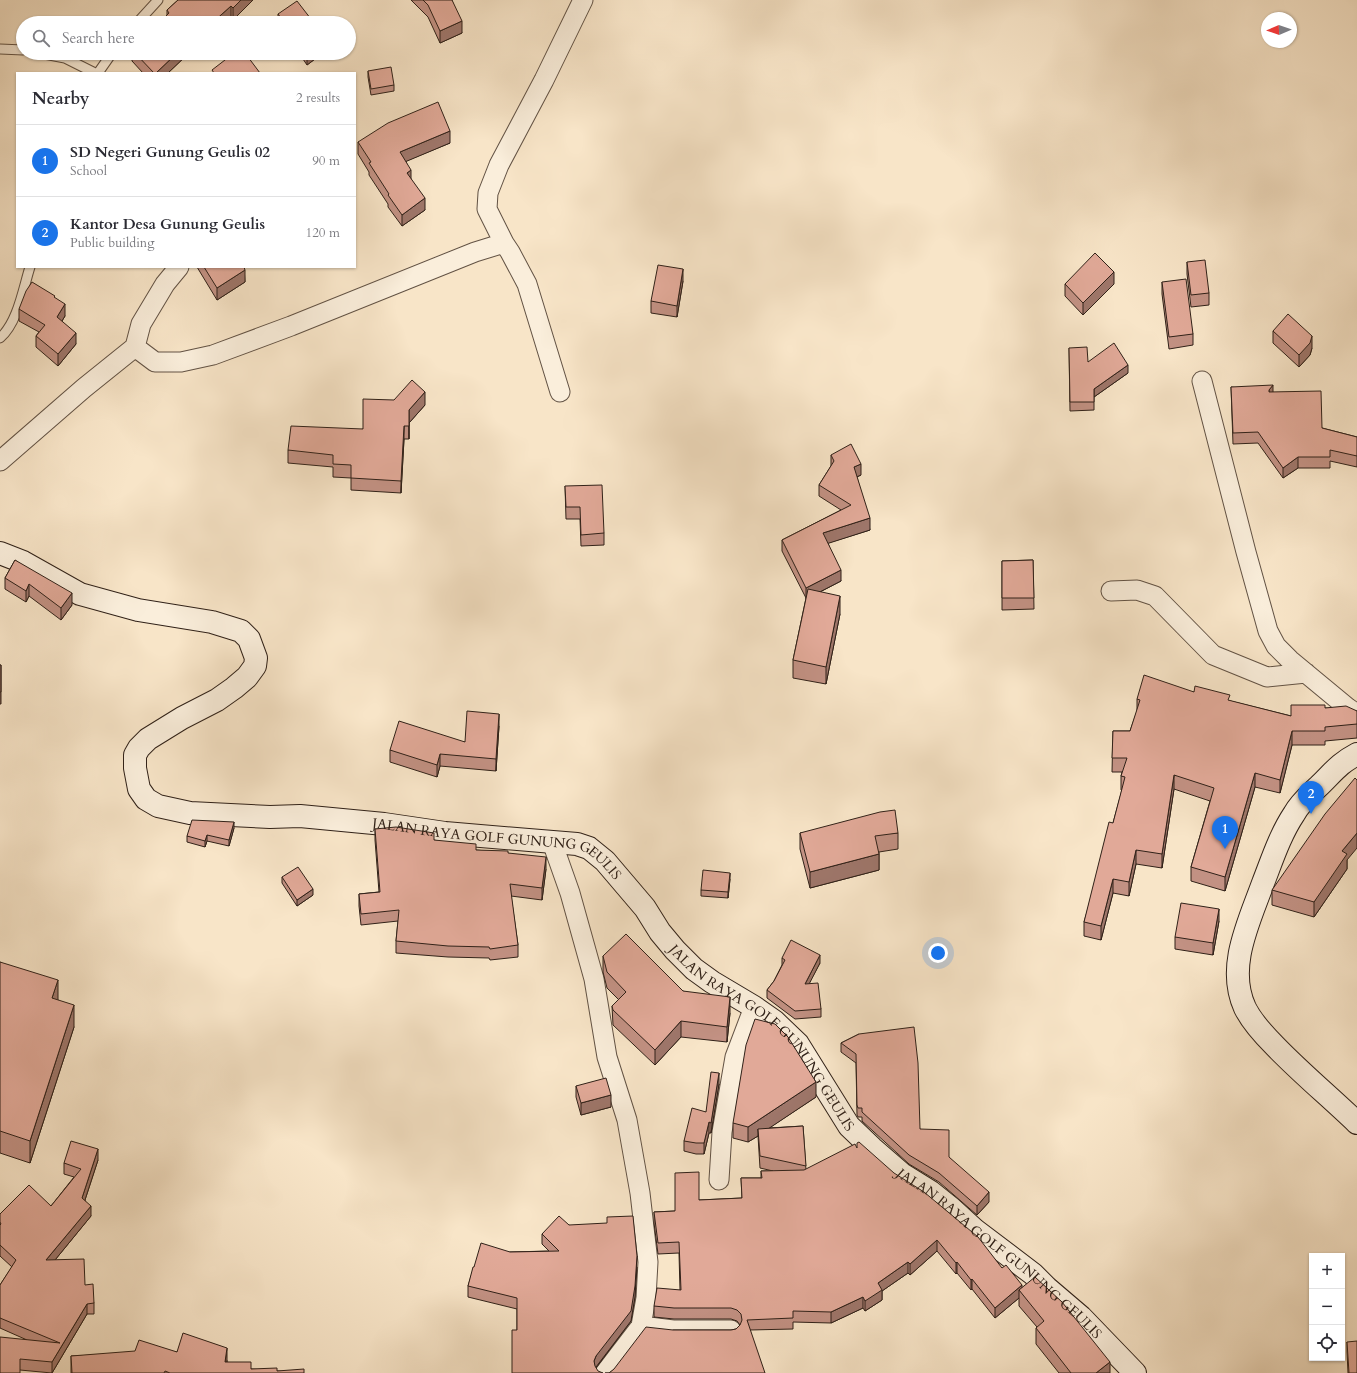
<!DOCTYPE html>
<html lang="en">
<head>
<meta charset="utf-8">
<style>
  body { margin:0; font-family:Cardo,serif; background:#f2f2f3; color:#2b2b33 }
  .controls { position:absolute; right:12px; bottom:12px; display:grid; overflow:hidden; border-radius:0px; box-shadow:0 1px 3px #0004 }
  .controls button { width:36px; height:36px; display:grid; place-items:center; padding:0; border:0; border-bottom:1px solid #e1e1e2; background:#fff; color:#2b2b33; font:20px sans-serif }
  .compass { position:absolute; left:1261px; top:12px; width:36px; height:36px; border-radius:50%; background:#fff; box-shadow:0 1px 3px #0004; rotate:268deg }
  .you { position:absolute; left:938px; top:953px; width:14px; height:14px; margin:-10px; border:3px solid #fff; border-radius:50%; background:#1a73e8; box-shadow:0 0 0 6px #1a73e833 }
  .badge { display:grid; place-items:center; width:26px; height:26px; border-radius:50%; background:#1a73e8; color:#fff; font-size:13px; font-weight:700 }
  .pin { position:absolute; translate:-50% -33px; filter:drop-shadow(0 1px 2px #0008) }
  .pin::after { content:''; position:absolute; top:21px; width:14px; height:12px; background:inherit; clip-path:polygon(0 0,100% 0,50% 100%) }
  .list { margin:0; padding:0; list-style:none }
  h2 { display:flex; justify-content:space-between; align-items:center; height:52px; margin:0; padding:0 16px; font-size:17px }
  h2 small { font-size:13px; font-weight:400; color:#7c7c81 }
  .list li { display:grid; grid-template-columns:26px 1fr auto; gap:12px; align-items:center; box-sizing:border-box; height:72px; padding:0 16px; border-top:1px solid #e1e1e2 }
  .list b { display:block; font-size:15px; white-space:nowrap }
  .list p { margin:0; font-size:13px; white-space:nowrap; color:#7c7c81 }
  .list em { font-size:13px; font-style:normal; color:#7c7c81 }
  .icon { flex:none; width:22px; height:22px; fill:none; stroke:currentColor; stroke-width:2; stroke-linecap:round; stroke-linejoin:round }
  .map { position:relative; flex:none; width:1357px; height:1373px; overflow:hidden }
  .search { position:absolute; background:#fff; box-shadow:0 1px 3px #0004; left:16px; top:16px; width:340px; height:44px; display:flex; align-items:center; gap:10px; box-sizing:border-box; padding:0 14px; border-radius:22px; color:#7c7c81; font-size:15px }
  .panel { position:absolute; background:#fff; box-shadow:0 1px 3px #0004; left:16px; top:72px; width:340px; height:196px; border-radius:0px }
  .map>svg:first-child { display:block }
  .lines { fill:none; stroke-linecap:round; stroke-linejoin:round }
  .service-casing { stroke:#625244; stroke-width:11 }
  .minor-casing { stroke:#625244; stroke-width:21 }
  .secondary-casing { stroke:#302118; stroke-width:24 }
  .service { stroke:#faeedb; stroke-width:9 }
  .minor { stroke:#faeedb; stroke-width:19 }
  .secondary { stroke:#faeedb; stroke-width:22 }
  .wall { fill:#c29183; stroke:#302118 }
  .shaded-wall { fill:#9e766a; stroke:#302118 }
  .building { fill:#e1a998; stroke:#302118 }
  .labels { text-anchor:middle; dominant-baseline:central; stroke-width:3; stroke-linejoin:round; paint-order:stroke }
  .street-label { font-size:14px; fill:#302118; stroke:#faeedb }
</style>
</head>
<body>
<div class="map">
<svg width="1357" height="1373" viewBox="0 0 1357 1373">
  <rect width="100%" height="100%" fill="#f8e5c8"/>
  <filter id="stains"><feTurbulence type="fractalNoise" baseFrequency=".005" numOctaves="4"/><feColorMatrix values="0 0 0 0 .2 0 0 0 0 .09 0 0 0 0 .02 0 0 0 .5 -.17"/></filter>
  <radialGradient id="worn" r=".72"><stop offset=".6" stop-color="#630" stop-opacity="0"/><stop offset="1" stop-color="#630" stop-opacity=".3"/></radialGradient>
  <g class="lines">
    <g class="service-casing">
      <path id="service" d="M137,23L158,0
        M0,49L23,50
        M39,53L65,58L95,73
        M98,73L112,53
        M0,338C18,322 23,289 30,267"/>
    </g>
    <g class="minor-casing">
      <path id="minor" d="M504,243L487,209L488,193L499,165L544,80L583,0
        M135,347L155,362H181L213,355L291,326L475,252L504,243L510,252L527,284L560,392
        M1202,381L1246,552L1268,631L1276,646L1290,660L1348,708L1357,714
        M0,461L84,388L135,347L141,324L165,284L179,267
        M1111,591L1137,590L1155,596L1213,655L1267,677L1306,673
        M552,842L570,893L594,979L607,1057L627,1120L640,1193L648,1262L646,1298L641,1326L605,1373
        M719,1180L722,1132L735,1057L754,1007
        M641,1326L673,1330H731"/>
    </g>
    <g class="secondary-casing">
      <g id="secondary">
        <path id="s1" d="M0,553L23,562L80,594L138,610L212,622L241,631L249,639L256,658L255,666L247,677L234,688L217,700L182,718L148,739L139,748L135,755V768L139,789L146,799L158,806L190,813L270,817L300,816L384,824L445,833L577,844L589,848L605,861L645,908L660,932L675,950L694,969L712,982L754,1007L774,1021L798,1044L849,1126L872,1148L902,1174L931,1192L951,1208L975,1230L1033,1274L1047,1288L1081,1317L1135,1373"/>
        <path d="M1357,754C1340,763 1335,770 1322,783C1312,793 1301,801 1294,814C1280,835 1272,860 1263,883C1249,922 1226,967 1245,1008C1252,1022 1264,1035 1275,1046C1301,1073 1330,1097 1357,1123"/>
      </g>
    </g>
    <use href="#service" class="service"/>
    <use href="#minor" class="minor"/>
    <use href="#secondary" class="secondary"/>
  </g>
  <path class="wall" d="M178,0H253L233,20L231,18L167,15V10Z
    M411,0H452L462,33L440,43L428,17Z
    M278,14L314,23H278Z
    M132,53H189L168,73H143L132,61Z
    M299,53H323L307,65Z
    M368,71L394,85V91L371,95L368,77Z
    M358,142L450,143L406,161L411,180L425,210L402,226L388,207V204L369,175V172L358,154Z
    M1187,262L1209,293V305L1191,307L1187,274Z
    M197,267H244L245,282L217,300Z
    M683,281L677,317L651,313V301Z
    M1162,282L1193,334V345L1169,349L1162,294Z
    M1065,284H1114L1083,315L1065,296Z
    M55,298L65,316L62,321L76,344L58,366L36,347V336L39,332L19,321V309Z
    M1273,331L1312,348L1310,355L1299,367L1273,343Z
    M1069,348L1088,362L1128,373L1094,397V410L1070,411Z
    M1231,387L1273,392L1322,428L1357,437V467L1330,461V468H1298L1283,478L1258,443L1233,444Z
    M425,405L409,423V439H404L401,493L351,490V478L333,477V467L288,463V450L363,429Z
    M831,455L861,475L857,477L870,530L828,543L841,581L820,592L840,614L826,684L793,678V660L806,598L782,551V540L841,510L819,496V485L831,466Z
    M565,486L604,533V545L581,546L580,519H566Z
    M15,560L72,605L61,620L29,596L26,602L5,589V578Z
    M1033,560L1034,609L1002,610V561Z
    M0,665H1V704H0Z
    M1194,692L1291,716L1325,708L1357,711V738L1325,741V745H1292L1280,793L1255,787L1225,891L1191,881V867L1210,801L1174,789L1162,868L1136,864L1129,896L1113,893L1101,940L1084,936V922L1113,823L1122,790H1121V776L1122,772H1112L1113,731H1130L1137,711V699Z
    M499,726L496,771L440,766L437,777L390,762V750L465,742Z
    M234,828L229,846L207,841L205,847L187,842V836Z
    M375,829L434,840L476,850L508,853L546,869L542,900L511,896L518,945V957L490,960L489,958L448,957L396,953V941L398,921L361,925L359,906V894L379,892L375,840Z
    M800,833H898V849L879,852V870L810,888L800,849Z
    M1347,860V869L1314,917L1272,905V890Z
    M282,877L313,895L297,906L282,883Z
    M730,879L728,898L701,896V890Z
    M1219,921L1213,955L1175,949V937Z
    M603,956L683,991L730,1013L727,1042L681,1037L655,1065L613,1025L612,1006L619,1000L607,988L603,972Z
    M782,958L820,963L809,983L821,1009V1017L795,1019L767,998V990L774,981L782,965Z
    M0,962L58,1000L74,1027L30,1163L0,1153Z
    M859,1034L920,1129L949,1157L989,1202L977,1215L939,1182L909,1164L862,1121V1117H858L857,1115L856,1063L841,1052V1043Z
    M719,1084L711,1133H709L704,1154H696L684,1151V1141L706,1112Z
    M576,1086L611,1107L581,1115L576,1097Z
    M816,1097L769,1128L803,1126L806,1170L857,1148L1002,1268L1110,1373H1059L1036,1344V1328L1037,1327L1019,1306V1298L995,1318L972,1289L971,1290L957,1273L956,1274L937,1251L910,1275L908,1273L882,1291V1300L865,1311L863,1308L831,1323L793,1322V1329L750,1330L609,1373L673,1330H731L736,1329L740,1325L737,1321L731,1319H674L654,1317V1306L680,1290L679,1253L658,1254L654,1223V1212L675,1211L699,1200L742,1198L741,1178H761V1171H773L760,1168L758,1136L748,1142L733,1138V1123Z
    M98,1160L85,1200L91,1216L55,1260L85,1285L94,1303V1314H87L52,1373L20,1370L0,1373L27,1340L0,1328V1285L12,1267L0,1256V1214L51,1206L74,1177L64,1174V1163Z
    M569,1225L637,1267L635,1297L631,1321L596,1368L517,1330V1309L468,1297V1286L474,1267L510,1252L549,1251L542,1244V1234Z
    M1347,1342L1357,1373H1348L1347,1352Z
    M177,1352L227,1360V1362L251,1369L304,1373H71V1356Z"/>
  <path class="shaded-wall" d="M241,0H253L233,20V8Z
    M231,6V18L225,23H212Z
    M462,21V33L440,43V31Z
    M177,53H189L168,73H156Z
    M309,53H323L307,65V55Z
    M450,131V143L400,164V152Z
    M411,170V182L407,173Z
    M425,198V210L402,226V215Z
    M683,269V281L677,317V306Z
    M245,270V282L217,300V288Z
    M1114,272V284L1083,315V303Z
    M65,304V316L57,329V317Z
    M76,333V344L58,366V354Z
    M1312,336V348L1310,355L1299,367V355Z
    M1128,365V373L1094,397V389Z
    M1273,385V396L1269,400V390Z
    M425,392V405L409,423V439V410Z
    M404,426V439L401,493V481Z
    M1298,457V468L1283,478V468Z
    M861,464V475L854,478V467Z
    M870,518V530L823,545V533Z
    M841,570V581L806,599V588Z
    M29,584V596L26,602V591Z
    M72,593V605L61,620V608Z
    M840,596V614L826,684V667Z
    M499,714V726L496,771V759Z
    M1292,731V745L1280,793V780Z
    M440,754V766L437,777V765Z
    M1255,773V787L1225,891V877Z
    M1174,775V789L1162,868V854Z
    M234,822V828L229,846V840Z
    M1357,833V848L1347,860V869L1314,917V902L1342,851Z
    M207,835V841L205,847V841Z
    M1136,850V864L1129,896V882Z
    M879,854V870L810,888V872Z
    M546,857V869L542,900V888Z
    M730,873V879L728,898V892Z
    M1113,879V893L1101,940V926Z
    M313,889V895L297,906V900Z
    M1219,909V921L1213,955V943Z
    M820,955V963L805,992V984Z
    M58,980V1003L52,998Z
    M730,997V1013L727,1042V1027Z
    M74,1005V1027L30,1163V1141Z
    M681,1021V1037L655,1065V1050Z
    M719,1073V1084L711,1133V1123Z
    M816,1082V1097L759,1135L758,1129V1136L748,1142V1127Z
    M611,1095V1107L581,1115V1103Z
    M709,1122V1133L704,1154V1143Z
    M98,1149V1160L82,1209V1198Z
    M989,1192V1202L977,1215V1206Z
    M91,1206V1216L46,1271V1260Z
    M937,1240V1251L910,1275V1264Z
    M637,1256L635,1297L631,1321L596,1367L594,1371V1361Z
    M908,1262V1273L882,1291V1300L865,1311V1301L878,1283Z
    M957,1262V1273L956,1274V1263Z
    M972,1279V1289L971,1290V1280Z
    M1022,1285V1293L1019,1290V1298L995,1318V1308Z
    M863,1297V1308L831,1323V1312Z
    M87,1304V1314L52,1373V1362Z
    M227,1348V1360L225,1373V1362Z
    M1110,1362V1373H1096Z"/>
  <path class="building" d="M178,0H241L233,8L231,6L212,23H159L169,13L167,10Z
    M423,0H452L462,21L440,31L428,5Z
    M297,1L314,23H285L278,14Z
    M135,53H177L156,73H154Z
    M234,53H245L260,73H214L212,70Z
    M391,67L394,85L371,89L368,71Z
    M438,102L450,131L400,152L411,170L407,173L425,198L402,215L388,195L389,194L369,163L371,162L358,142L388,123Z
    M1095,253L1114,272L1083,303L1065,284Z
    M1205,260L1209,293L1191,295L1187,262Z
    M658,265L683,269L677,306L651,301Z
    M204,267H244L245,270L217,288Z
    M1186,279L1193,334L1169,337L1162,282Z
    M32,282L55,296L54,297L65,304L57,317L76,333L58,354L36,336L45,325L19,309L26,291Z
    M1288,314L1312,336L1310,343L1299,355L1273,331Z
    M1114,343L1128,365L1094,389V402H1070L1069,348L1087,347L1088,362Z
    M412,380L425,392L409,410V426H404L401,481L351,478V465L333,464V455L288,450L291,426L363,429V399L394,400Z
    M1273,385L1269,390V392L1321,391L1322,428L1357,437V456L1330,450V457H1298L1283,468L1258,432L1233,433L1231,387Z
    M851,444L861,464L854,467L870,518L823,533L841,570L806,588L782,540L851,505L819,485L834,461L831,455Z
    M602,485L604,533L581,535L580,507H566L565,486Z
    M15,560L72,593L61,608L29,584L26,591L5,578Z
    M1033,560L1034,598H1002V561Z
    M808,589L840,596L826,667L793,660Z
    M0,665H1V692H0Z
    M1144,675L1194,692L1195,686L1230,695L1228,700L1291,716V705H1325V708L1346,706L1357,711V724L1325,727V731H1292L1280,780L1255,773L1225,877L1191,867L1214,788L1174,775L1162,854L1136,850L1129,882L1113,879L1101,926L1084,922L1109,822L1113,823L1125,777L1121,776L1127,758H1112L1113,731H1130L1140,700L1137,699Z
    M467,711L499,714L496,759L440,754L437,765L390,750L399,721L465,742Z
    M1355,778L1357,780V833L1342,851L1347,854L1314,902L1272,890L1325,814Z
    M895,810L898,833L875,836L879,854L810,872L800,833L880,812Z
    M192,820L234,822L229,840L207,835L205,841L187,836Z
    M396,827L434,833V840L476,844V850L508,851V853L546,857L542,888L510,884L518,945L490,949L489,947L448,946L396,941L399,910L361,914L359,894L380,892L375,829Z
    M298,867L313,889L297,900L282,877Z
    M703,870L730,873L728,892L701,890Z
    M1181,903L1219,909L1213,943L1175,937Z
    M626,934L683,991L730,997L727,1027L681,1021L655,1050L613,1010L612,1006L626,992L607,972L603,956Z
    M791,940L820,955L805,984L818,983L821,1009L795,1011L767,990L774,981L785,960L782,958Z
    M0,962L58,980L52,998L74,1005L30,1141L0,1131Z
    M755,1019L775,1024L788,1037L816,1082L748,1127L733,1123L746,1045Z
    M914,1027L918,1063L920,1129L949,1130V1157L989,1192L977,1206L939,1173L909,1155L862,1112V1108H858L857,1105L856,1054L841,1043L859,1034Z
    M711,1072L719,1073L711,1123L709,1122L704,1143H696L684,1141L692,1108L706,1112Z
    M606,1078L611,1095L581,1103L576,1086Z
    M803,1126L806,1166L760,1156L758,1129Z
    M71,1141L98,1149L82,1198L91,1206L46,1260L84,1259L85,1285L93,1284L94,1303L87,1304L52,1362L20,1359V1373H0V1337L60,1343L0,1318V1285L16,1260L0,1245V1225L1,1224L0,1222V1214L29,1185L51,1206L81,1169L64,1163Z
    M859,1142L894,1173L924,1192L978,1237L1002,1268L1006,1265L1022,1285L995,1308L972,1279L971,1280L957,1262L956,1263L937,1240L910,1264L908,1262L878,1283L882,1290L865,1301L863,1297L831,1312L793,1311V1318L747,1320L765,1373H605H609L614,1369L646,1327L673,1330H731L736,1329L740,1325L742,1320L741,1314L737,1310L731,1308H674L654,1306L657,1288L681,1290L679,1242L658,1243L654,1212L675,1211V1173L699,1172V1200L742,1198L741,1178H762L761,1171L804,1170L855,1144L857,1148V1143Z
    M559,1216L569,1225L607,1223V1217L633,1216L637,1256L635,1286L631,1311L596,1356L594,1361L595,1366L598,1371L603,1373H512V1330H517V1298L468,1286L473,1267H474L481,1243L510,1252L559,1251L542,1234Z
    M1035,1277L1062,1302L1110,1362L1096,1373H1071L1036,1328L1044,1321L1019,1290Z
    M183,1333L227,1348L225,1362H251V1369L277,1368V1371L304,1369V1373H170L165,1371L164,1373H72L71,1356L135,1351L139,1340L177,1352Z
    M1357,1341V1373H1349L1347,1342Z"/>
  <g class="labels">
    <g class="street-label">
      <text stroke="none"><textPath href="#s1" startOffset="853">JALAN RAYA GOLF GUNUNG GEULIS</textPath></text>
      <text stroke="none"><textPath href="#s1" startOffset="1201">JALAN RAYA GOLF GUNUNG GEULIS</textPath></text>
      <text stroke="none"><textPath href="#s1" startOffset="1525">JALAN RAYA GOLF GUNUNG GEULIS</textPath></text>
    </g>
  </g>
  <rect width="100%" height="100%" filter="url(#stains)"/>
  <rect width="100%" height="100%" fill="url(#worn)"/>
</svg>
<div class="controls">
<button>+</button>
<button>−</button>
<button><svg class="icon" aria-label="locate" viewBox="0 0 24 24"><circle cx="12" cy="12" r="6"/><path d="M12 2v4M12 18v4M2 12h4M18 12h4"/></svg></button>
</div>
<svg class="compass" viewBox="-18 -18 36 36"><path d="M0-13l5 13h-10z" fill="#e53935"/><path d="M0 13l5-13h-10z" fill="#7c7c81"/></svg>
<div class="you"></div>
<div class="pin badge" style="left:1225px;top:849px">1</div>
<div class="pin badge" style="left:1311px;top:814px">2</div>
<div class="search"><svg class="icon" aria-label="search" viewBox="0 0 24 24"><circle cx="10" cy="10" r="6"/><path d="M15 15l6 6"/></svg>Search here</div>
<section class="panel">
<h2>Nearby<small>2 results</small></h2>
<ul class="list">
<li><span class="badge">1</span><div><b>SD Negeri Gunung Geulis 02</b><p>School</p></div><em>90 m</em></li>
<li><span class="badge">2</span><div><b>Kantor Desa Gunung Geulis</b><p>Public building</p></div><em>120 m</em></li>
</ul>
</section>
</div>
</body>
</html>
